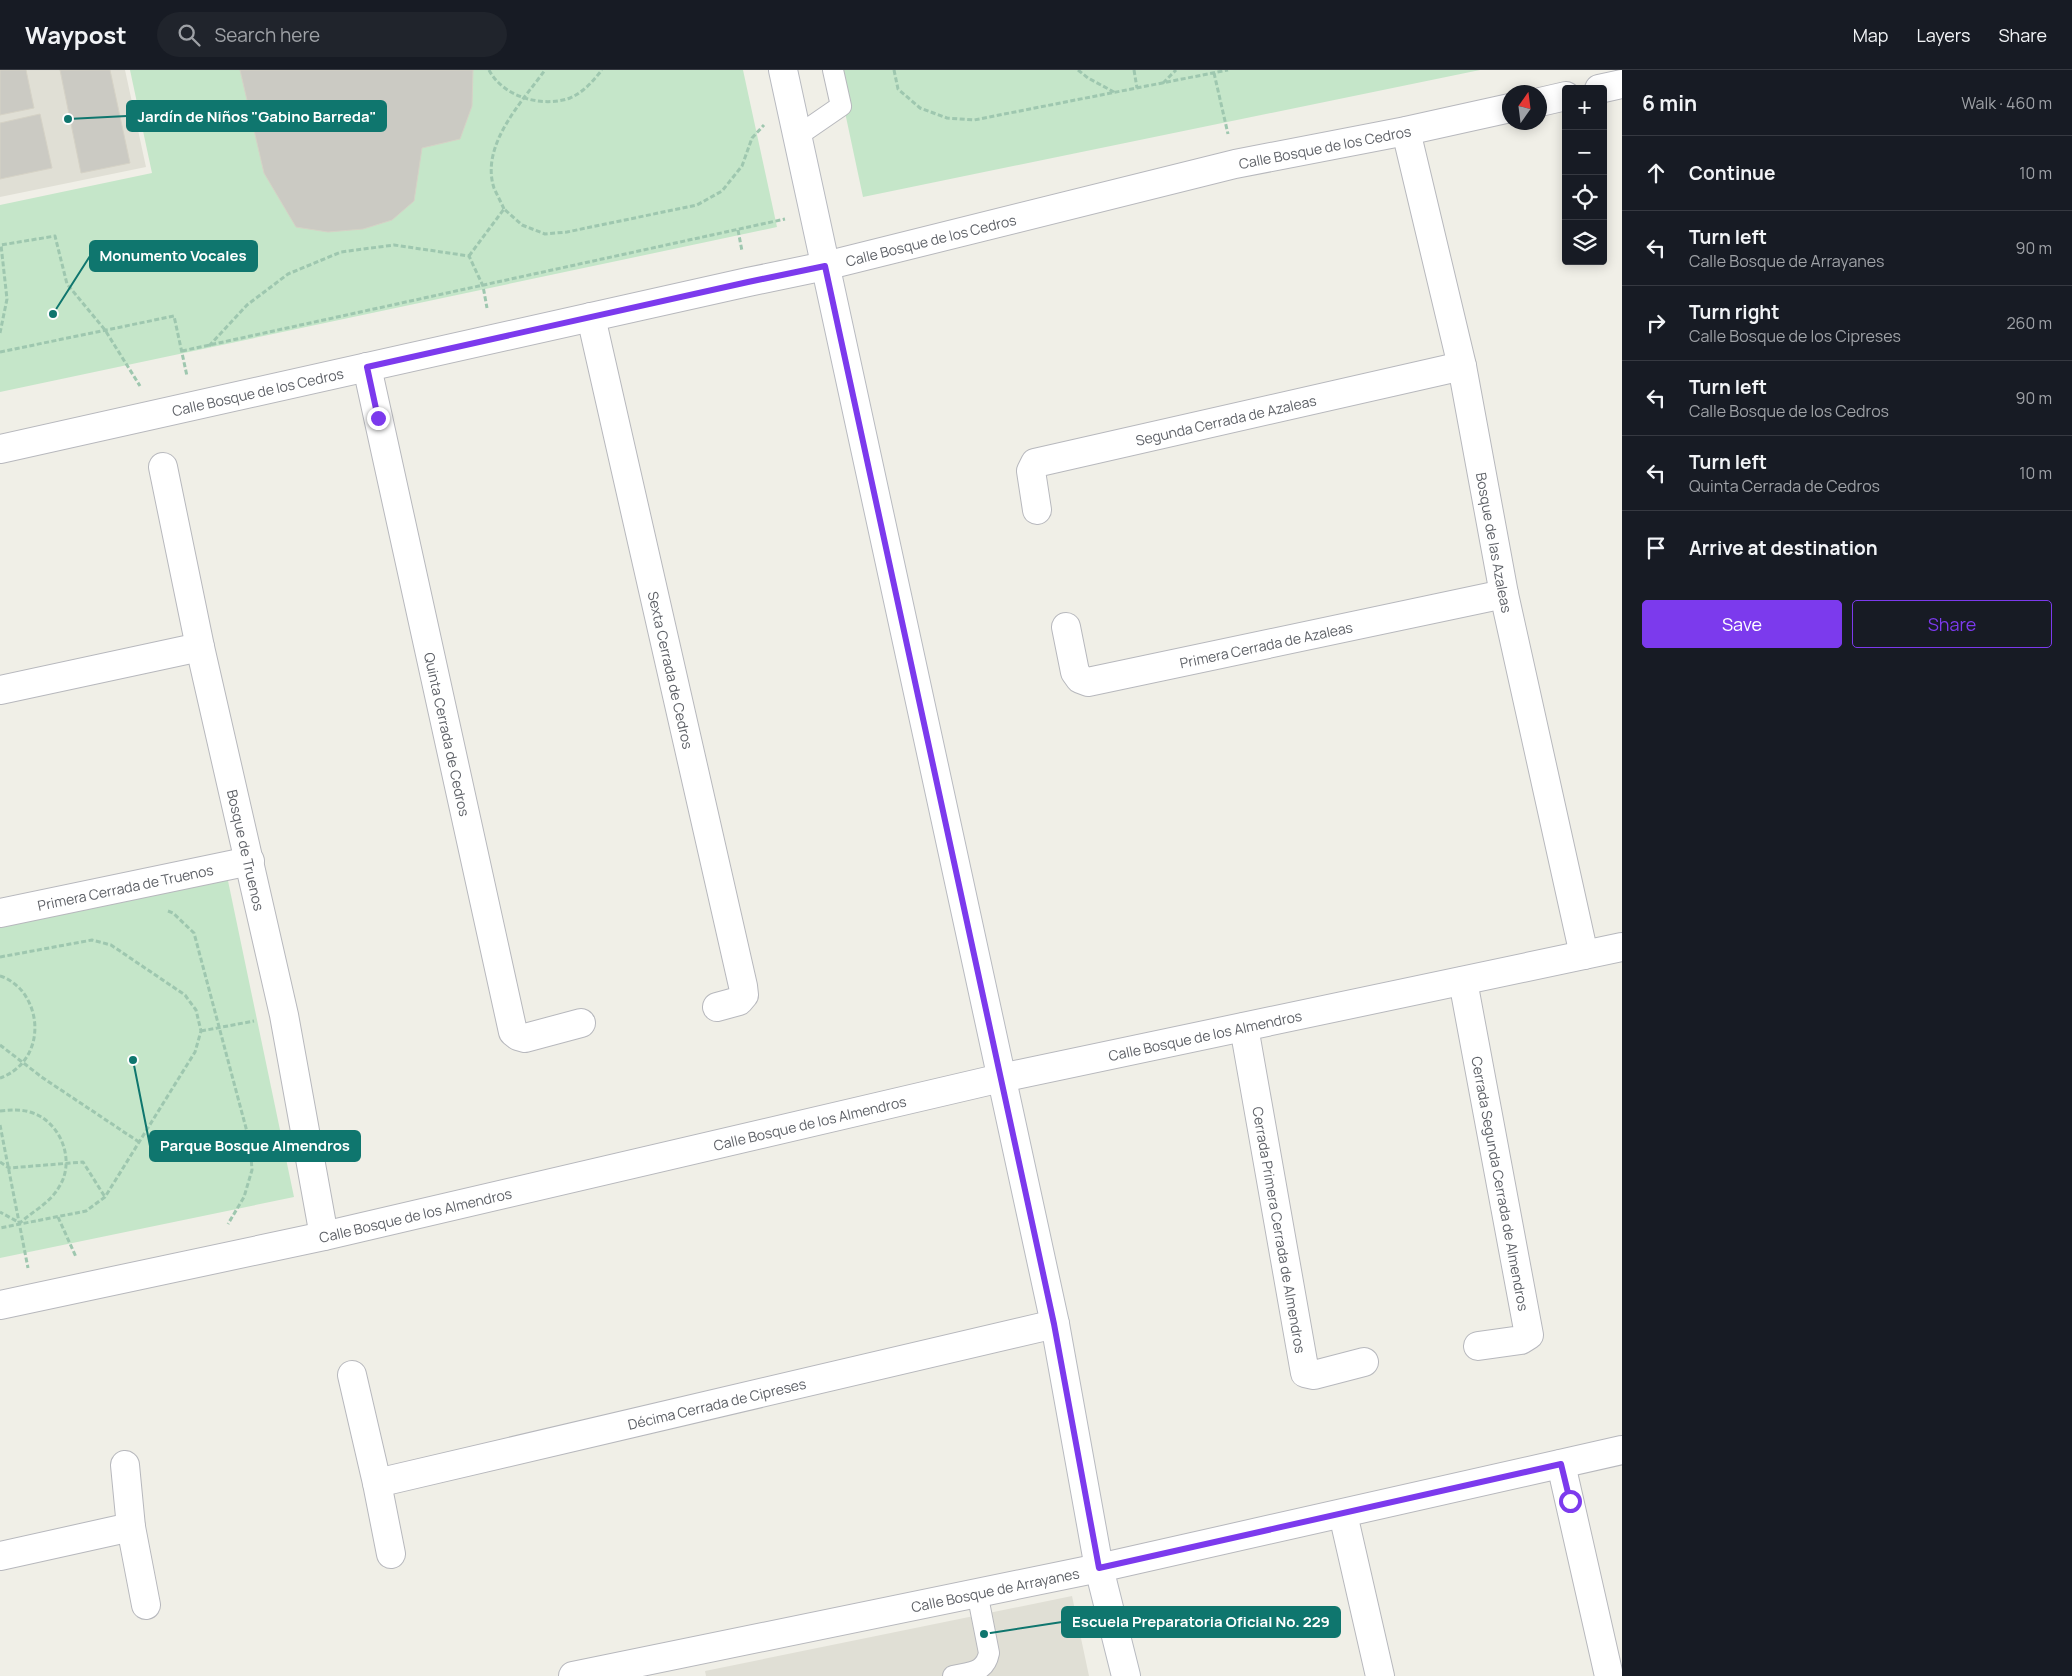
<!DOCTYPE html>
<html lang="en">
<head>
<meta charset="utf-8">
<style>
  body { margin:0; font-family:Manrope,sans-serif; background:#20242c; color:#f1f3f6 }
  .controls { position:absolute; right:15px; top:15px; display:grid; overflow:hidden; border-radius:5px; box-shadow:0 2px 12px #0003 }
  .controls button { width:45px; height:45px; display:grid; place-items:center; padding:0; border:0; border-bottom:1px solid #363941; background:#171b24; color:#f1f3f6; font:25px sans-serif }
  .compass { position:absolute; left:1502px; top:15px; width:45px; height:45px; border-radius:50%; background:#171b24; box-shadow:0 2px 12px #0003; rotate:14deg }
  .stop { position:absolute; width:15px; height:15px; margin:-11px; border:4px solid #7c3aed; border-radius:50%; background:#fff }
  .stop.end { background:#7c3aed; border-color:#fff; box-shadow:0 1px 5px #0008 }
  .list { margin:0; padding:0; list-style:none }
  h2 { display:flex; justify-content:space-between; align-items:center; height:65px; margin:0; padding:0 20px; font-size:21px }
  h2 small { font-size:16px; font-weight:400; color:#9ea1a6 }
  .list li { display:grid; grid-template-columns:32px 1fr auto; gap:15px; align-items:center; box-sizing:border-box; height:75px; padding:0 20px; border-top:1px solid #363941 }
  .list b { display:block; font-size:19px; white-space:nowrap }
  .list p { margin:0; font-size:16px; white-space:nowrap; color:#9ea1a6 }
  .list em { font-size:16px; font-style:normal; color:#9ea1a6 }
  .actions { display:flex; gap:10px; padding:15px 20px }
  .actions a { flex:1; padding:11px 0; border:1px solid #7c3aed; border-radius:5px; text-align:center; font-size:18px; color:#7c3aed }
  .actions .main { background:#7c3aed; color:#fff }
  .icon { flex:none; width:28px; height:28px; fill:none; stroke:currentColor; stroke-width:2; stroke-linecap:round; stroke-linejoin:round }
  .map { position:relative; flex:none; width:1622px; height:1606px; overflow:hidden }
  header { display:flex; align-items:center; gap:30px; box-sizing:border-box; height:70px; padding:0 25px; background:#171b24; border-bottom:1px solid #363941 }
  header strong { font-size:24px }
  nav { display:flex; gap:28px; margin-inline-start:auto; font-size:18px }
  .search { width:350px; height:45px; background:#20242c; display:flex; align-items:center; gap:12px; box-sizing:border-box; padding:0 18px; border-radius:28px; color:#9ea1a6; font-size:19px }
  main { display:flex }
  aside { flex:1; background:#171b24 }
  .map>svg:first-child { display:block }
  .education { fill:#e0dfd5 }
  .green { fill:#c5e6c9 }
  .building { fill:#cbcac3; stroke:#d5d2c6 }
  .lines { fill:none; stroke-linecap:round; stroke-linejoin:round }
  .lane-casing { stroke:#b7b8bd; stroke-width:22 }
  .street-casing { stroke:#b7b8bd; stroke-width:30 }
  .secondary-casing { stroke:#b8bac0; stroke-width:30 }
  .path { stroke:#9ec7af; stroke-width:3; stroke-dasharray:5 2.5; stroke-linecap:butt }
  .lane { stroke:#fff; stroke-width:20 }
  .street { stroke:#fff; stroke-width:28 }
  .secondary { stroke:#fff; stroke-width:28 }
  .route { stroke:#7c3aed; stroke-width:6 }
  .labels { text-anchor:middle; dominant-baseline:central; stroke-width:4; stroke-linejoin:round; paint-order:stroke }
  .street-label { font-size:14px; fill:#5e6167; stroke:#fff }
  .leader { fill:none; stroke:#0f766e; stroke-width:2 }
  .callout-dot { fill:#0f766e; stroke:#fff; stroke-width:2 }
  .callout { fill:#0f766e; stroke:#0f766e; stroke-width:2 }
  .callout-label { font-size:15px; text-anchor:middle; font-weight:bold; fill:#fff }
</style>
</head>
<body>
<header>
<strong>Waypost</strong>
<div class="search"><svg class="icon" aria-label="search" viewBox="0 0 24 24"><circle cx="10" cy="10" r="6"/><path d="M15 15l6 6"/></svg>Search here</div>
<nav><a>Map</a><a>Layers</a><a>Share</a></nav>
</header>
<main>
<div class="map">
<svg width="1622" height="1606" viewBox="0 0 1622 1606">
  <rect width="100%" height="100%" fill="#f0efe7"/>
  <path class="education" d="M0,0H125L146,97L0,127Z
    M1072,1526L1089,1606H706L705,1601Z"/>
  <path class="green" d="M130,0H743L777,157L0,322V135L152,103Z
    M836,0H1480L863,127Z
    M227,806L294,1127L0,1188V853Z"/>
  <path class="building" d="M0,0H26L34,38L0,45Z
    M60,0H110L130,93L81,103Z
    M240,0H473L472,36L460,69L422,78L414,131L392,150L363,159L328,162L296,157L264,103Z
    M40,44L52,98L0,109V53Z"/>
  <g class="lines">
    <g class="lane-casing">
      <path id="lane" d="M796,67L841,36L833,0
        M953,1606C970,1602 985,1603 989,1583L977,1522"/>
    </g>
    <g class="street-casing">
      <g id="street">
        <path d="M1599,19L1622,14"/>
        <path d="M1540,32L1566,26"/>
        <path id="s1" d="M1406,61L1462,296L1504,524L1584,885"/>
        <path id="s2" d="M591,247L743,916L744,925L739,931L717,937"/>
        <path id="s3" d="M367,297L513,962L518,966L525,968L581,953"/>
        <path id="s4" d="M0,379L748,212L825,196L1235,94L1406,61L1510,38"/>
        <path id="s5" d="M163,397L200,577L284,945L324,1166"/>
        <path id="s6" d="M1037,440L1031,401L1035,393L1462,296"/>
        <path id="s7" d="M1066,557L1075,602L1080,609L1088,612L1504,524"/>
        <path d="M0,620L200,577"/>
        <path id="s8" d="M0,843L250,791"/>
        <path id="s9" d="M1463,911L1529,1265L1521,1270L1478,1276"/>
        <path id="s10" d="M1244,957L1305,1303L1314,1305L1364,1292"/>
        <path id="s11" d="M0,1235L324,1166L1001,1008L1622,877"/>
        <path d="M352,1305L377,1413L391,1484"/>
        <path d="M1561,1394L1609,1606"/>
        <path d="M125,1395L131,1457L146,1535"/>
        <path id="s12" d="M377,1413L1055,1254"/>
        <path d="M1343,1444L1380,1606"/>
        <path d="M0,1486L131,1457"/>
        <path id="s13" d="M573,1606L1099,1498L1622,1380"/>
      </g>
    </g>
    <g class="secondary-casing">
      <path id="secondary" d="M783,0L1055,1254L1099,1498L1126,1606"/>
    </g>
    <path class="path" d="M489,0C503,27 542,38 570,28C584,22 593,11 602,0
      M894,0L898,19L920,38L947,48L974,50L1228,0
      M1078,0L1088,8L1114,22
      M1134,0L1137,18
      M1214,3L1228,64
      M1163,13L1176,0
      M504,139C501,132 497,125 494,118C480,75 522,32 545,0
      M738,160L742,181
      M469,186L504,139L522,155L545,164L567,162L697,135L722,121L742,96L752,68L764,55
      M0,263L7,229L1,175L55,166L67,214L105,260L140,316
      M209,276L247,235L288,204L341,182L394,175L469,186L483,216L487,238
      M182,281L785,149
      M0,282L174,246L187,306
      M168,841L173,843L194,863L250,1073L252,1100L244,1127L228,1154
      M0,887L92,870L111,875L185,925L196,940L201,961L195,982L105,1127L86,1141L0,1158
      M0,906C8,908 17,915 22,921C45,950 37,995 0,1008
      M201,961L254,951
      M0,975L43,1008L139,1072
      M0,1041C11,1040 20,1039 30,1042C61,1051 76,1091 59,1117C50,1133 33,1141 20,1153L0,1142
      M0,1055L28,1198
      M0,1092L9,1098L83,1092L105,1127
      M58,1147L76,1187"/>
    <use href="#lane" class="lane"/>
    <use href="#street" class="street"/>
    <use href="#secondary" class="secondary"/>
  </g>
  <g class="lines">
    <path class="route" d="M378,348L367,297L748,212L825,196L1054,1254L1099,1498L1561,1394L1570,1431"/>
  </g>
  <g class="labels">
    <g class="street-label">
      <text stroke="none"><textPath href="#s4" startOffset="1359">Calle Bosque de los Cedros</textPath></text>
      <text stroke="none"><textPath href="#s4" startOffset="954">Calle Bosque de los Cedros</textPath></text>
      <text stroke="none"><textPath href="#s4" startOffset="264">Calle Bosque de los Cedros</textPath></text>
      <text stroke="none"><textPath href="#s6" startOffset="244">Segunda Cerrada de Azaleas</textPath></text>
      <text stroke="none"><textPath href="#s1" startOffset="421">Bosque de las Azaleas</textPath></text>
      <text stroke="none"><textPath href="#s7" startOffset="245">Primera Cerrada de Azaleas</textPath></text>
      <text stroke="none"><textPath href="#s2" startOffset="362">Sexta Cerrada de Cedros</textPath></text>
      <text stroke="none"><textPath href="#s3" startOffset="376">Quinta Cerrada de Cedros</textPath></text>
      <text stroke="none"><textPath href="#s5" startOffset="392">Bosque de Truenos</textPath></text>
      <text stroke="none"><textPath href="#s8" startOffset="128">Primera Cerrada de Truenos</textPath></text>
      <text stroke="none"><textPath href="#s11" startOffset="1235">Calle Bosque de los Almendros</textPath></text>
      <text stroke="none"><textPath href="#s11" startOffset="830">Calle Bosque de los Almendros</textPath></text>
      <text stroke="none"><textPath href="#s9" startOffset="206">Cerrada Segunda Cerrada de Almendros</textPath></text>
      <text stroke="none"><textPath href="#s11" startOffset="425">Calle Bosque de los Almendros</textPath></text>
      <text stroke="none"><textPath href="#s10" startOffset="206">Cerrada Primera Cerrada de Almendros</textPath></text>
      <text stroke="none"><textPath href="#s12" startOffset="349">Décima Cerrada de Cipreses</textPath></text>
      <text stroke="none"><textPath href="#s13" startOffset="431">Calle Bosque de Arrayanes</textPath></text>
    </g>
  </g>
  <path class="leader" d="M68 49L127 46M53 244L90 186M133 990L150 1076M984 1564L1062 1552"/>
  <g class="callout-dot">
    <circle cx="68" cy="49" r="5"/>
    <circle cx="53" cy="244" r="5"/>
    <circle cx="133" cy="990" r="5"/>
    <circle cx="984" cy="1564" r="5"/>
  </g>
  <g class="callout">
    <rect x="127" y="31" width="259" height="30" rx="5"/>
    <rect x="90" y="171" width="167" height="30" rx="5"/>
    <rect x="150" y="1061" width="210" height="30" rx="5"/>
    <rect x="1062" y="1537" width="278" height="30" rx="5"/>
  </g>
  <g class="callout-label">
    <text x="257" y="52">Jardín de Niños "Gabino Barreda"</text>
    <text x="173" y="191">Monumento Vocales</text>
    <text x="255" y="1081">Parque Bosque Almendros</text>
    <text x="1201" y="1557">Escuela Preparatoria Oficial No. 229</text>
  </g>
</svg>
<div class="controls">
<button>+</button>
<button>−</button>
<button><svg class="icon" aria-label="locate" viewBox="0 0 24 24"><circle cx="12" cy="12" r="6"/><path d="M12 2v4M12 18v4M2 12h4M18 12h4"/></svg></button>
<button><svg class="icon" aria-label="layers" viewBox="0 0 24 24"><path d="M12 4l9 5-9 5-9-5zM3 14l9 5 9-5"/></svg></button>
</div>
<svg class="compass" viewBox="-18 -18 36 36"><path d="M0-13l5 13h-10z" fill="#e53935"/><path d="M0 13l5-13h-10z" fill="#9ea1a6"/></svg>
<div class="stop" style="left:1570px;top:1431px"></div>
<div class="stop end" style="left:378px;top:348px"></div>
</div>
<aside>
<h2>6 min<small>Walk · 460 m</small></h2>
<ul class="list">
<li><svg class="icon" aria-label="ahead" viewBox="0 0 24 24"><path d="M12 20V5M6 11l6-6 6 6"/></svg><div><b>Continue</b></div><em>10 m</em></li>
<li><svg class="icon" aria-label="left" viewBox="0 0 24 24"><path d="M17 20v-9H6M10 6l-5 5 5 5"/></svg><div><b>Turn left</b><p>Calle Bosque de Arrayanes</p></div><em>90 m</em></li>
<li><svg class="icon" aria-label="right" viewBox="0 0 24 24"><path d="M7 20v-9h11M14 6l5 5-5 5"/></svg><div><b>Turn right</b><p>Calle Bosque de los Cipreses</p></div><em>260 m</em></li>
<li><svg class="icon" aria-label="left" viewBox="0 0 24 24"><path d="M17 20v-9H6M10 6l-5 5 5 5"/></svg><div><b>Turn left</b><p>Calle Bosque de los Cedros</p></div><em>90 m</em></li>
<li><svg class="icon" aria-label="left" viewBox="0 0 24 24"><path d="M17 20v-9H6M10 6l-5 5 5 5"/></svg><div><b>Turn left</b><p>Quinta Cerrada de Cedros</p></div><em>10 m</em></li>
<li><svg class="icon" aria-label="arrive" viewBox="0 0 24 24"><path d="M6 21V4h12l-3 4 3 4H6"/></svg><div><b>Arrive at destination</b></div></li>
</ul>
<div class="actions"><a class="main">Save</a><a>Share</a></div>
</aside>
</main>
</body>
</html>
